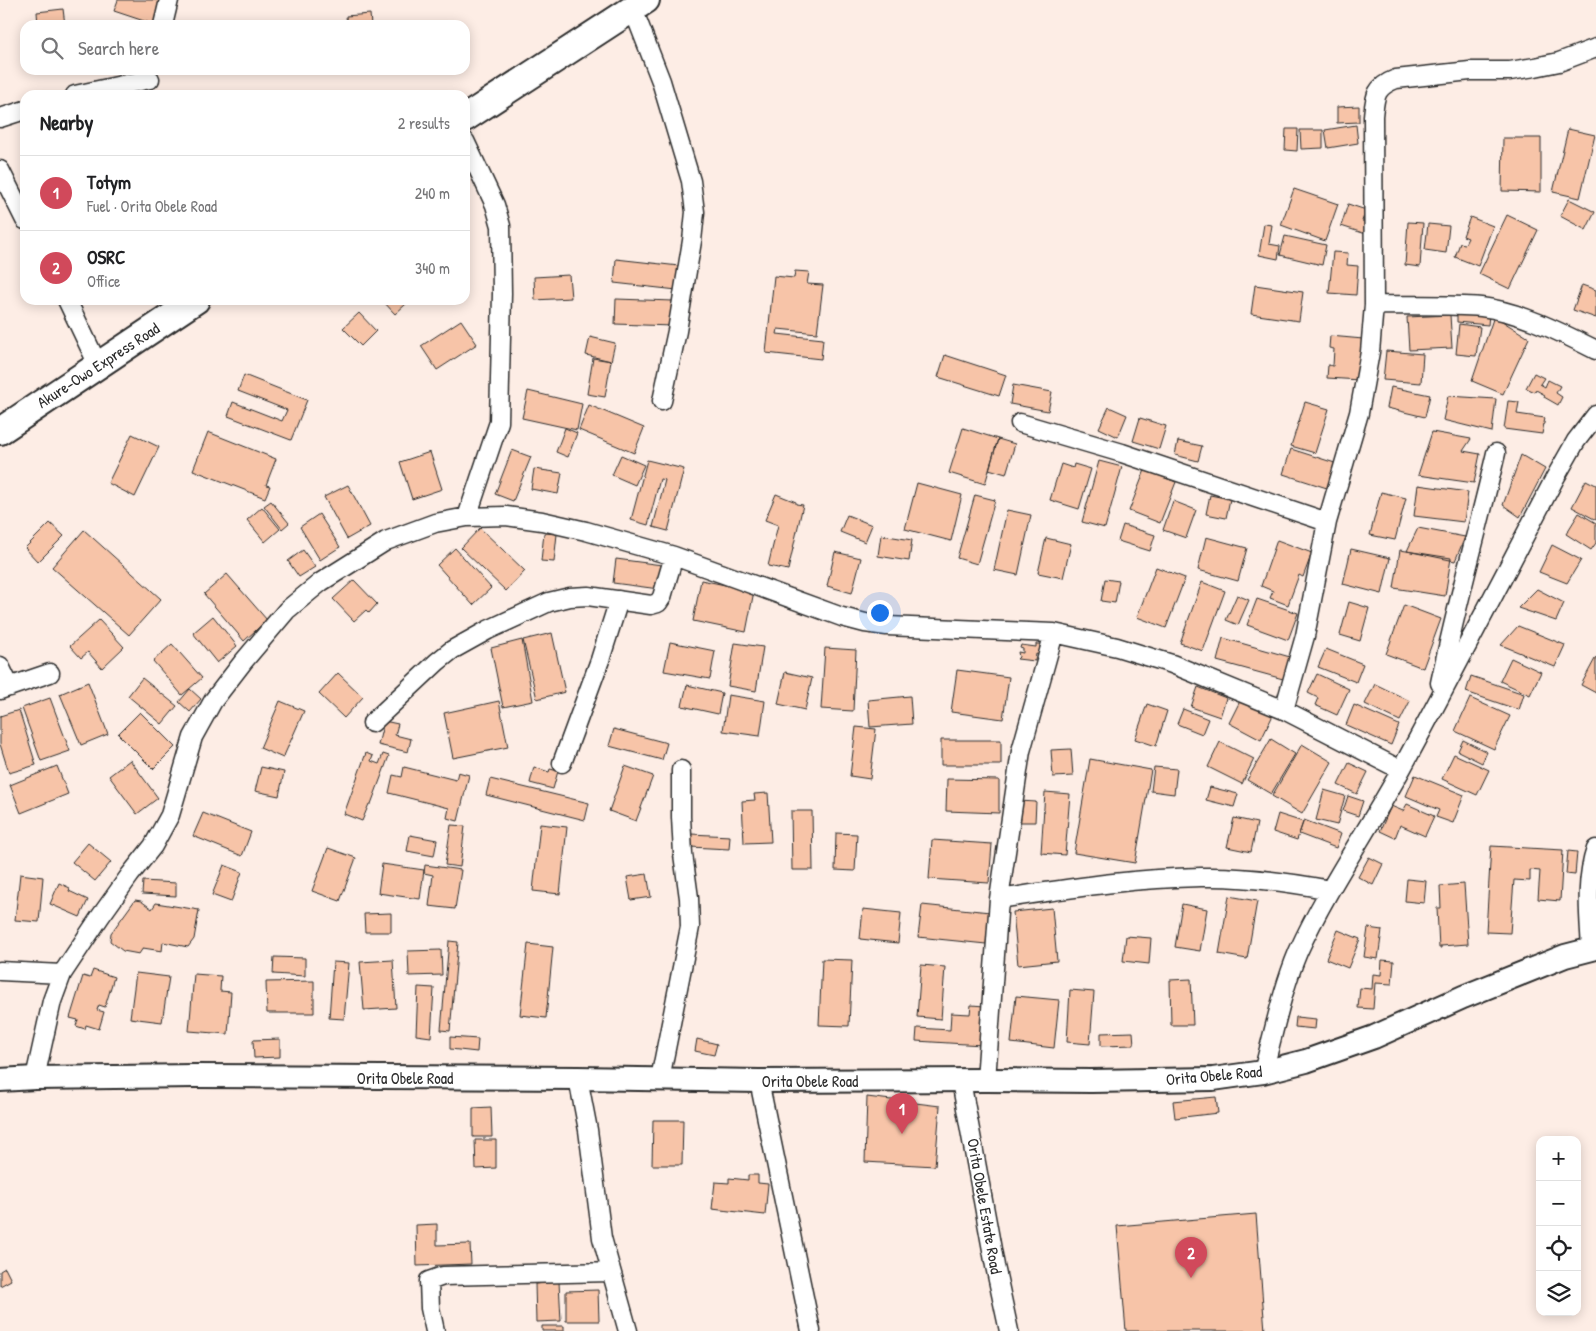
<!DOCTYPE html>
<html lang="en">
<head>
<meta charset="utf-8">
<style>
  body { margin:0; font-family:"Patrick Hand",sans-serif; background:#f6f6f6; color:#202124 }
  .controls { position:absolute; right:15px; bottom:15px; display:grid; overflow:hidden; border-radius:10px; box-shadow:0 2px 12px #0003 }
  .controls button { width:45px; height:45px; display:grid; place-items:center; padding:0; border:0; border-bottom:1px solid #e0e0e0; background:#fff; color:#202124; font:25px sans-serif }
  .you { position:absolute; left:879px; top:612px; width:18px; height:18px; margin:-12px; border:4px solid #fff; border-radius:50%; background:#1a73e8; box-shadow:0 0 0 8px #1a73e833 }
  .badge { display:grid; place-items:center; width:32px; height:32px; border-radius:50%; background:#d1495b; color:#fff; font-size:16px; font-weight:700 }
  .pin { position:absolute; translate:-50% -41px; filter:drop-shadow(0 1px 2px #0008) }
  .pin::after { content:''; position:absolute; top:26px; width:18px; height:15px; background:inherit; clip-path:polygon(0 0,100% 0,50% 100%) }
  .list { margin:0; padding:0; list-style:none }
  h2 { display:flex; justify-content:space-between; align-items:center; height:65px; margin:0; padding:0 20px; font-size:21px }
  h2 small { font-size:16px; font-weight:400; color:#757577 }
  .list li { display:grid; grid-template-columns:32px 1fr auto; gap:15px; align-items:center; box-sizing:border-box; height:75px; padding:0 20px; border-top:1px solid #e0e0e0 }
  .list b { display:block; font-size:19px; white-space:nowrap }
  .list p { margin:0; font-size:16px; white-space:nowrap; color:#757577 }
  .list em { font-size:16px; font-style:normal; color:#757577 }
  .icon { flex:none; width:28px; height:28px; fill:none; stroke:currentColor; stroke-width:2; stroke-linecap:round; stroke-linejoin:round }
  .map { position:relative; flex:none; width:1596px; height:1331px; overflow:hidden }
  .search { position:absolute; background:#fff; box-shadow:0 2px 12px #0003; left:20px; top:20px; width:450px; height:55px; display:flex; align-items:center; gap:12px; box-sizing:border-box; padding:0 18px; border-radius:15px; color:#757577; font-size:19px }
  .panel { position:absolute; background:#fff; box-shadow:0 2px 12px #0003; left:20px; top:90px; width:450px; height:215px; border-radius:15px }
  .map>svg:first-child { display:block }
  .building { fill:#f7c4a8; stroke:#2b2b2b }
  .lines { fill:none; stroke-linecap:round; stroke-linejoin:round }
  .minor-casing { stroke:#2b2b2b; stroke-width:21 }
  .major-casing { stroke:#2b2b2b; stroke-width:26 }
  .highway-casing { stroke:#2b2b2b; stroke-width:30 }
  .minor { stroke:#fff; stroke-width:18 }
  .major { stroke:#fff; stroke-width:22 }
  .highway { stroke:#fff; stroke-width:26 }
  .labels { text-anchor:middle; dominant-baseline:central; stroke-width:4; stroke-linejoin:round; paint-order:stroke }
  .street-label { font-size:16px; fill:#2b2b2b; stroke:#fff }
</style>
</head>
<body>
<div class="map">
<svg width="1596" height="1331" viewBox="0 0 1596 1331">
  <rect width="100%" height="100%" fill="#fdede5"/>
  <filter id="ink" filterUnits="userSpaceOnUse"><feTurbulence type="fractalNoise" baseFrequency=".02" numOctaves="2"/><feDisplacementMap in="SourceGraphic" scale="10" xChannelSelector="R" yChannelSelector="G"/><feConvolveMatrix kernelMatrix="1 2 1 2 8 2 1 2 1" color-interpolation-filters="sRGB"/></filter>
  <g filter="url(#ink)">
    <path class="building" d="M118,0H164L156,25L114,11Z
      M63,9L65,25H38L37,12Z
      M370,14L371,25H347L346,16Z
      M1359,106V122L1337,123V107Z
      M1356,125L1358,143L1328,148L1325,130Z
      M1286,129H1298L1297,151L1285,150Z
      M1568,129L1595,135L1580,198L1553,192Z
      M1300,130H1323V148L1301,149Z
      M1503,138H1541V192L1502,191Z
      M1294,189L1338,204L1325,241L1281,225Z
      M1569,199L1595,212L1586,230L1560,216Z
      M1348,204L1366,210L1362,221L1369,223L1366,234L1341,226Z
      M1507,215L1538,230L1510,289L1479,274Z
      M1470,217L1493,226L1478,266L1455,257L1460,243L1465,244L1468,238L1463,236Z
      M1408,222L1423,223L1420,267L1405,265Z
      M1264,224L1272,225L1269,244L1280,246L1278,259L1259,255Z
      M1428,224L1449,226L1446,253L1425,250Z
      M1285,236L1326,245L1322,265L1280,255Z
      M1333,252L1348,253L1347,265L1358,266L1356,295L1329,293Z
      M616,259L679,266L677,290L614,283Z
      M795,271L809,272L807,284L823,285L817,333L778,329L777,334L823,339L821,359L766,353L774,276L794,278Z
      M569,275L571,298L535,300L534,277Z
      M1255,285L1303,292L1299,321L1251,314Z
      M1582,285L1596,290V318L1573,310Z
      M616,299L673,301L672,326L615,324Z
      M382,300H402L406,304L395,314Z
      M1457,312L1489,314L1488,325L1457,322Z
      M359,313L376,331L361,346L343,328Z
      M1450,315L1452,348L1409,350L1407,317Z
      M1494,316L1529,338L1503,394L1472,381Z
      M461,320L477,344L437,370L421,346Z
      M1459,324L1480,327L1476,356L1456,354Z
      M1330,336L1363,339L1360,380L1327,378L1328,365L1333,366L1334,349L1329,348Z
      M590,337L615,343L611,361L586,355Z
      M1386,351L1423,354L1421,383L1383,380Z
      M945,355L1006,375L999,396L938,377Z
      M593,358L611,361L605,397L587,394Z
      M1534,373L1544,378L1540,384L1545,387L1548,380L1560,386L1556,393L1562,397L1558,405L1544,397L1545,395L1536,390L1535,392L1526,388Z
      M244,375L307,400L291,440L228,416L233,402L282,421L287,410L238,391Z
      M1013,385L1052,392L1048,411L1010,404Z
      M1391,387L1430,395L1425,417L1387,408Z
      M528,391L582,404L577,430L522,418Z
      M1448,396L1496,399L1492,432L1443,420Z
      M1508,401L1519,402L1517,414L1545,418L1542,434L1504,429Z
      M1305,402L1329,409L1315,453L1291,446Z
      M589,405L644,428L634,453L579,430Z
      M1109,407L1127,415L1118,437L1099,428Z
      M1140,418L1166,426L1159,449L1133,441Z
      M565,428L577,433L568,457L556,452Z
      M963,428L998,439L985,484L949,473Z
      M208,432L276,459L266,485L270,486L265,498L193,470Z
      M1432,432L1471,439L1463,451L1480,454L1474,483L1418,475Z
      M132,434L159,447L135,497L108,483Z
      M998,439L1015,444L1006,474L989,469Z
      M1178,441L1202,446L1198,461L1175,455Z
      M1291,449L1338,464L1330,489L1283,474Z
      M512,450L531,457L513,501L495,494Z
      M430,452L442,489L412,499L400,462Z
      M621,455L644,465L635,485L612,475Z
      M1521,455L1545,469L1520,517L1503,505Z
      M647,460L684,469L668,531L653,527L665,480L660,479L648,525L631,520Z
      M1099,461L1122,467L1105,528L1082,522Z
      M1061,464L1073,468L1074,464L1091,469L1079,509L1050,500Z
      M534,469L562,473L558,494L531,489Z
      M1145,470L1176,482L1160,523L1129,511Z
      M1586,480L1596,485V520L1572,507Z
      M917,483L962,495L951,541L905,529Z
      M348,485L370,526L347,539L324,497Z
      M1418,485L1468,492L1464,522L1414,516Z
      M1381,492L1406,498L1395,540L1370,535Z
      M776,494L796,502V504L803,505L788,570L768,566L778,525L765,520Z
      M975,495L995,500L977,564L957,558Z
      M1210,495L1230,499L1226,518L1206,514Z
      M271,501L289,523L282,529L264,506Z
      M1173,501L1196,510L1186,538L1163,530Z
      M262,507L280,529L265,542L247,520Z
      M1007,510L1031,515L1018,575L994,570Z
      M1579,513L1596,523V543L1591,550L1566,534Z
      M319,514L340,547L320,560L300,527Z
      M847,515L872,525L865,542L840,532Z
      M50,523L64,536L38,562L25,548Z
      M1123,525L1155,535L1150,551L1118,541Z
      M480,528L525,571L506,591L461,548Z
      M1418,528L1465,537L1455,561L1407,551Z
      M84,530L161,599L129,635L52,567Z
      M544,533L557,534L554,562L541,561Z
      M881,535L912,540L909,561L878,556Z
      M1206,537L1247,548L1238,581L1198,570Z
      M1046,538L1071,544L1063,578L1038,573Z
      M1277,540L1312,553L1303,577L1299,575L1288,605L1270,598L1273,591L1261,586Z
      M1552,545L1581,560L1567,583L1539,572Z
      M455,548L491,588L473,605L437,565Z
      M1351,549L1390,558L1382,594L1343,584Z
      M303,550L315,567L299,577L288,561Z
      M1400,550L1451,558L1445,596L1394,588Z
      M835,552L861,558L852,593L827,586Z
      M616,559L662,565L659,589L613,583Z
      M1156,567L1185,578L1166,628L1137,617Z
      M227,574L267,620L244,641L204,594Z
      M1105,579L1119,581L1115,603L1101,601Z
      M354,580L377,604L369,613L366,610L354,621L333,599Z
      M701,580L754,591L746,632L693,621Z
      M1202,582L1225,591L1203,651L1180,643Z
      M1537,589L1564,603L1556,621L1518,608Z
      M1237,595L1249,600L1238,625L1226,620Z
      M1257,599L1298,613L1288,640L1247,625Z
      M1349,602L1369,608L1360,641L1340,635Z
      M1404,605L1441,619L1423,668L1386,654Z
      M213,616L237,646L217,663L193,633Z
      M99,620L124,647L102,668L88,652L81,658L70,646Z
      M1518,626L1565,645L1555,667L1501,645Z
      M552,633L565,692L537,699L523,640Z
      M1223,638L1290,657L1283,679L1217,661Z
      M522,640L533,701L503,707L491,648Z
      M670,642L715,651L710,679L664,671Z
      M735,643L763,647L756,691L728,686Z
      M172,644L202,678L182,695L153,661Z
      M1036,644H1040L1039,655L1036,654L1035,661L1017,659L1019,657L1018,652L1023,653V649L1020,648L1021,645L1036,647Z
      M825,648L856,650L853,711L821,709Z
      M1326,649L1363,664L1356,682L1318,667Z
      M1596,657V693L1581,685Z
      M1511,658L1541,672L1530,695L1500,681Z
      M957,670L1009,677L1003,719L951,712Z
      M785,672L812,678L805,710L778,704Z
      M338,673L363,697L344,718L319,694Z
      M1317,674L1349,689L1337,715L1315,705L1318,698L1308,693Z
      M1471,676L1524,694L1519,710L1466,692Z
      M142,678L177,706L162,724L128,696Z
      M88,682L108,734L81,745L60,694Z
      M1375,684L1410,701L1400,721L1365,704Z
      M687,685L722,693L718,714L682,706Z
      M1198,687L1226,698L1220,717L1191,707Z
      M190,689L201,699L190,712L179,702Z
      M728,695L765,701L760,736L723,731Z
      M910,696L912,724L870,727L868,700Z
      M50,698L70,751L41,761L22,708Z
      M1470,698L1510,716L1494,749L1455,731Z
      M1241,699L1273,715L1261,740L1229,723Z
      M280,701L304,711L283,758L260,748Z
      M499,701L508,747L453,758L444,713Z
      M1147,704L1167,711L1156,746L1135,739Z
      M1354,705L1399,725L1391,745L1346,725Z
      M1183,709L1208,719L1202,734L1177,724Z
      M19,710L36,765L9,773L0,744V716Z
      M140,712L175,747L153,769L118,734Z
      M384,721L398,724L395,735L411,739L408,752L378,745Z
      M856,727L876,729L870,779L850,776Z
      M614,729L667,743L662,760L609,746Z
      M1271,739L1295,754L1271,794L1247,780Z
      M941,740H1001V765H941Z
      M1463,740L1487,752L1482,763L1458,751Z
      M1220,742L1254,759L1242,784L1208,767Z
      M1302,744L1332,762L1302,814L1272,796Z
      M1071,749L1073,776L1053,777L1051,750Z
      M366,753L373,756L371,761L379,764L383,754L389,756L371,804H369L362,821L344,814Z
      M1454,754L1489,770L1477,795L1442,779Z
      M1090,759L1151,770L1135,863L1074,853Z
      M130,760L158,798L137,814L109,776Z
      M1349,763L1368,772L1357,794L1338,785Z
      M57,766L68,794L21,813L10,785Z
      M625,766L653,776L636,821L609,811Z
      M261,767L284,772L279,796L255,791Z
      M404,767L456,780L458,772L469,775L458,821L447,818L449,808L389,793L393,775L402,777Z
      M534,767L549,772L550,769L558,771L553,789L530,783Z
      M1154,767L1177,769L1174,794L1151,791Z
      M1415,775L1464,795L1453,823L1436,817L1439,810L1406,796Z
      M490,779L589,803L585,820L486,795Z
      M947,779L999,780V813L946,811Z
      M1210,787L1238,794L1234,807L1206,800Z
      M1324,790L1345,796L1337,825L1316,820Z
      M1045,792L1070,794L1065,855L1041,853Z
      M768,793L771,842L744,843L742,801L755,800L754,794Z
      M1348,796L1363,801L1358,816L1343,811Z
      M1019,801L1036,802L1035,822H1019Z
      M1407,804L1434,816L1425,836L1400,825L1395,838L1380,831L1391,806L1403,811Z
      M791,811H812L813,870H792Z
      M203,813L251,832L242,856L193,836Z
      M1278,814L1303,822L1297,840L1273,832Z
      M1234,818L1257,823L1251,852L1227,847Z
      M1304,820L1341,834L1336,848L1299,834Z
      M540,824L567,827L560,894L533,891Z
      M451,825L465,826L460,867L445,865Z
      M836,833L857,834L855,871L835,870Z
      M691,834L730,836L729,849L690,847Z
      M410,835L437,840L434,856L407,851Z
      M932,840L992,844L989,883L929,879Z
      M88,843L111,862L95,881L72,862Z
      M1491,846L1563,850L1560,901L1538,899L1540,871L1530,870V881L1514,880L1510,933L1486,932Z
      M328,848L356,858L340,901L312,891Z
      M1568,851L1577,852L1575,875L1566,874Z
      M1369,857L1383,864L1373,885L1358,877Z
      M382,864L424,870L420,899L378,893Z
      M224,865L242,872L231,902L212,895Z
      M425,865L461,870L455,909L429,906L433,875L424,873Z
      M20,874L43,877L39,922L15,920Z
      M647,874L651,897L631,900L627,877Z
      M1407,879L1426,881L1424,903L1405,901Z
      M143,881L176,883V896L142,894Z
      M59,883L70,888L69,891L88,900L80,917L50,904Z
      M1464,884L1468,944L1441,946V948H1439L1437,908H1441L1440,886Z
      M1229,896L1257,901L1247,959L1219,954Z
      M135,900L141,901L152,909L156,903L199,910L194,939L188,947L163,942L162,951L143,948L139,954L123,951L110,941L111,933Z
      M1182,904L1207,909L1200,951L1175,947Z
      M922,905L990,912L986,944L918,937Z
      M1052,908L1057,961L1018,965L1013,912Z
      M863,909L901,913L898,943L860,939Z
      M391,913V932H365L364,914Z
      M1368,928L1382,930L1378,959L1364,957Z
      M1338,930L1360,939L1348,968L1326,959Z
      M1126,936L1151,938L1149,964L1123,961Z
      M449,941L458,942L450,1031L441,1030Z
      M528,944L553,947L546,1018L520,1015Z
      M441,950L442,975L409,976L408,951Z
      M274,957L305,958V976L273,974Z
      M822,959L852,960L849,1026L819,1025Z
      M393,960L396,1008L364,1010L360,962Z
      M1382,960L1394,961L1392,984L1375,983L1373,1009L1358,1008L1360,988L1372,989L1373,974L1381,975Z
      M333,962L349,963L344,1019L329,1018Z
      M921,965L945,967L941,1019L917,1017Z
      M93,970L114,977L105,1007L99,1005L97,1010L104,1012L99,1029L86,1025L85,1029L76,1026L78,1020L70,1018L83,976L90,978Z
      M136,973L169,977L162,1022L130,1018Z
      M194,974L221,976L220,991L231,992L228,1034L189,1031Z
      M1191,979L1193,1025H1171L1170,980Z
      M314,981V1013H267L266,982Z
      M418,987L434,988L431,1037L416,1035Z
      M1070,990L1094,992L1090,1044L1067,1042Z
      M1016,996L1059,1000L1054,1048L1011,1043Z
      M971,1005L985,1006L982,1045L916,1041L917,1028L950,1030L951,1013L970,1014Z
      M1296,1017L1316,1019L1315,1029L1295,1027Z
      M1133,1032L1134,1045L1101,1046V1033Z
      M450,1037L478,1039L477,1052L450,1049Z
      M280,1039V1057L254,1058L253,1040Z
      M697,1039L717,1044L714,1055L695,1051Z
      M867,1097L940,1106L935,1166L865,1162Z
      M1216,1097L1218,1113L1175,1118L1173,1101Z
      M491,1107L492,1137H473V1108Z
      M653,1120H683L682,1165H652Z
      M475,1140H496V1168L476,1169Z
      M748,1175H758V1183L768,1184L765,1215L712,1209L715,1182L729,1183V1178L748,1180Z
      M1256,1214L1265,1331H1126L1117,1226Z
      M437,1224V1245L470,1244L471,1264L417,1266L416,1225Z
      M5,1268L11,1280L0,1286V1271Z
      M559,1282L561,1321L536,1322L535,1284Z
      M598,1290L599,1321H566V1291Z
      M542,1326H564V1331H542Z"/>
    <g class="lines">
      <g class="minor-casing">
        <path id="minor" d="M633,9L661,81L691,181L695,212L692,241L677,331L662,401
          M163,25L169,0
          M75,95L150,79
          M0,118L25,110
          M465,141L495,205L501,226L502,293L499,422L467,517
          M0,170L25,220
          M67,300L98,365
          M1374,305C1410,306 1446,304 1481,307C1519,311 1562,333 1596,350
          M1020,423L1122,453L1327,522
          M0,666L10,687
          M1440,683C1456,606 1478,530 1496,453
          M0,690L50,673
          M1284,710L1305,636L1327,522L1359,413L1370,352L1374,305L1373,116C1375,96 1375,87 1396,79L1470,71H1510L1535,67L1559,62L1596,48
          M372,723L437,662L452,650L488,630L549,602L570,597L588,596L651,605L658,603L662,597L674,556
          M562,763L600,660L619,600
          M999,899C1066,889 1133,878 1201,877C1244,876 1288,882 1330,890
          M1591,948C1589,914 1585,881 1596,849
          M0,971L62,974
          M1263,1072C1274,1032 1282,990 1298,952C1327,888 1368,830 1402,768C1454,672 1504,575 1555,478L1576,441L1596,415
          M35,1078L52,1001L62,974L100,917L130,875L153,846L170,815L193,737L213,701L243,662L287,610L321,582L386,541L435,523L467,517L506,516L542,521L586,531L674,556L842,617L865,623L887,626L1054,633L1117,647L1172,664L1284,710L1401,770
          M578,1078L588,1130L602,1238L628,1331
          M660,1079L690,927L689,898L683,854L681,817V770
          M986,1080L999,899L1021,751L1054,633
          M759,1081L811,1331
          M961,1081L995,1266L1009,1331
          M435,1331L430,1308L429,1281L443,1276L611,1272"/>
      </g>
      <g class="major-casing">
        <path id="major" d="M0,1080L35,1078L194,1076L578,1078L759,1081L986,1080L1091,1081L1213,1079L1263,1072L1306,1061L1374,1037L1463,997L1565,956L1596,948"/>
      </g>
      <g class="highway-casing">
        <path id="highway" d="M465,118L646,0
          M0,431L196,300"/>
      </g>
      <use href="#minor" class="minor"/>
      <use href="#major" class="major"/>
      <use href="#highway" class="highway"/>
    </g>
  </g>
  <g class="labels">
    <g class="street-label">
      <text transform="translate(98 365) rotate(-33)">Akure-Owo Express Road</text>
      <text transform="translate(1214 1075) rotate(-5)">Orita Obele Road</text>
      <text x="405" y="1078">Orita Obele Road</text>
      <text x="810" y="1081">Orita Obele Road</text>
      <text transform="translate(985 1206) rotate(80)">Orita Obele Estate Road</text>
    </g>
  </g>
</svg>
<div class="controls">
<button>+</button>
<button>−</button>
<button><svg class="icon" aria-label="locate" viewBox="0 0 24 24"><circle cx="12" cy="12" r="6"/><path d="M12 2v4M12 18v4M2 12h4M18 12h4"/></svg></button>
<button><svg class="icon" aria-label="layers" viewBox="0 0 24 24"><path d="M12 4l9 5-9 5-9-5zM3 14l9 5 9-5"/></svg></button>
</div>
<div class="you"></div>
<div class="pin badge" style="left:902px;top:1134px">1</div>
<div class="pin badge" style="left:1191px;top:1278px">2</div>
<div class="search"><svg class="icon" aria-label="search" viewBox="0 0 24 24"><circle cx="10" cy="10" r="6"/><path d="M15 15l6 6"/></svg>Search here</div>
<section class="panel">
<h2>Nearby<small>2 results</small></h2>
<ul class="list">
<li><span class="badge">1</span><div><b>Totym</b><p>Fuel · Orita Obele Road</p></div><em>240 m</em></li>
<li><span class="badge">2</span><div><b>OSRC</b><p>Office</p></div><em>340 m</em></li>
</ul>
</section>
</div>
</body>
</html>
